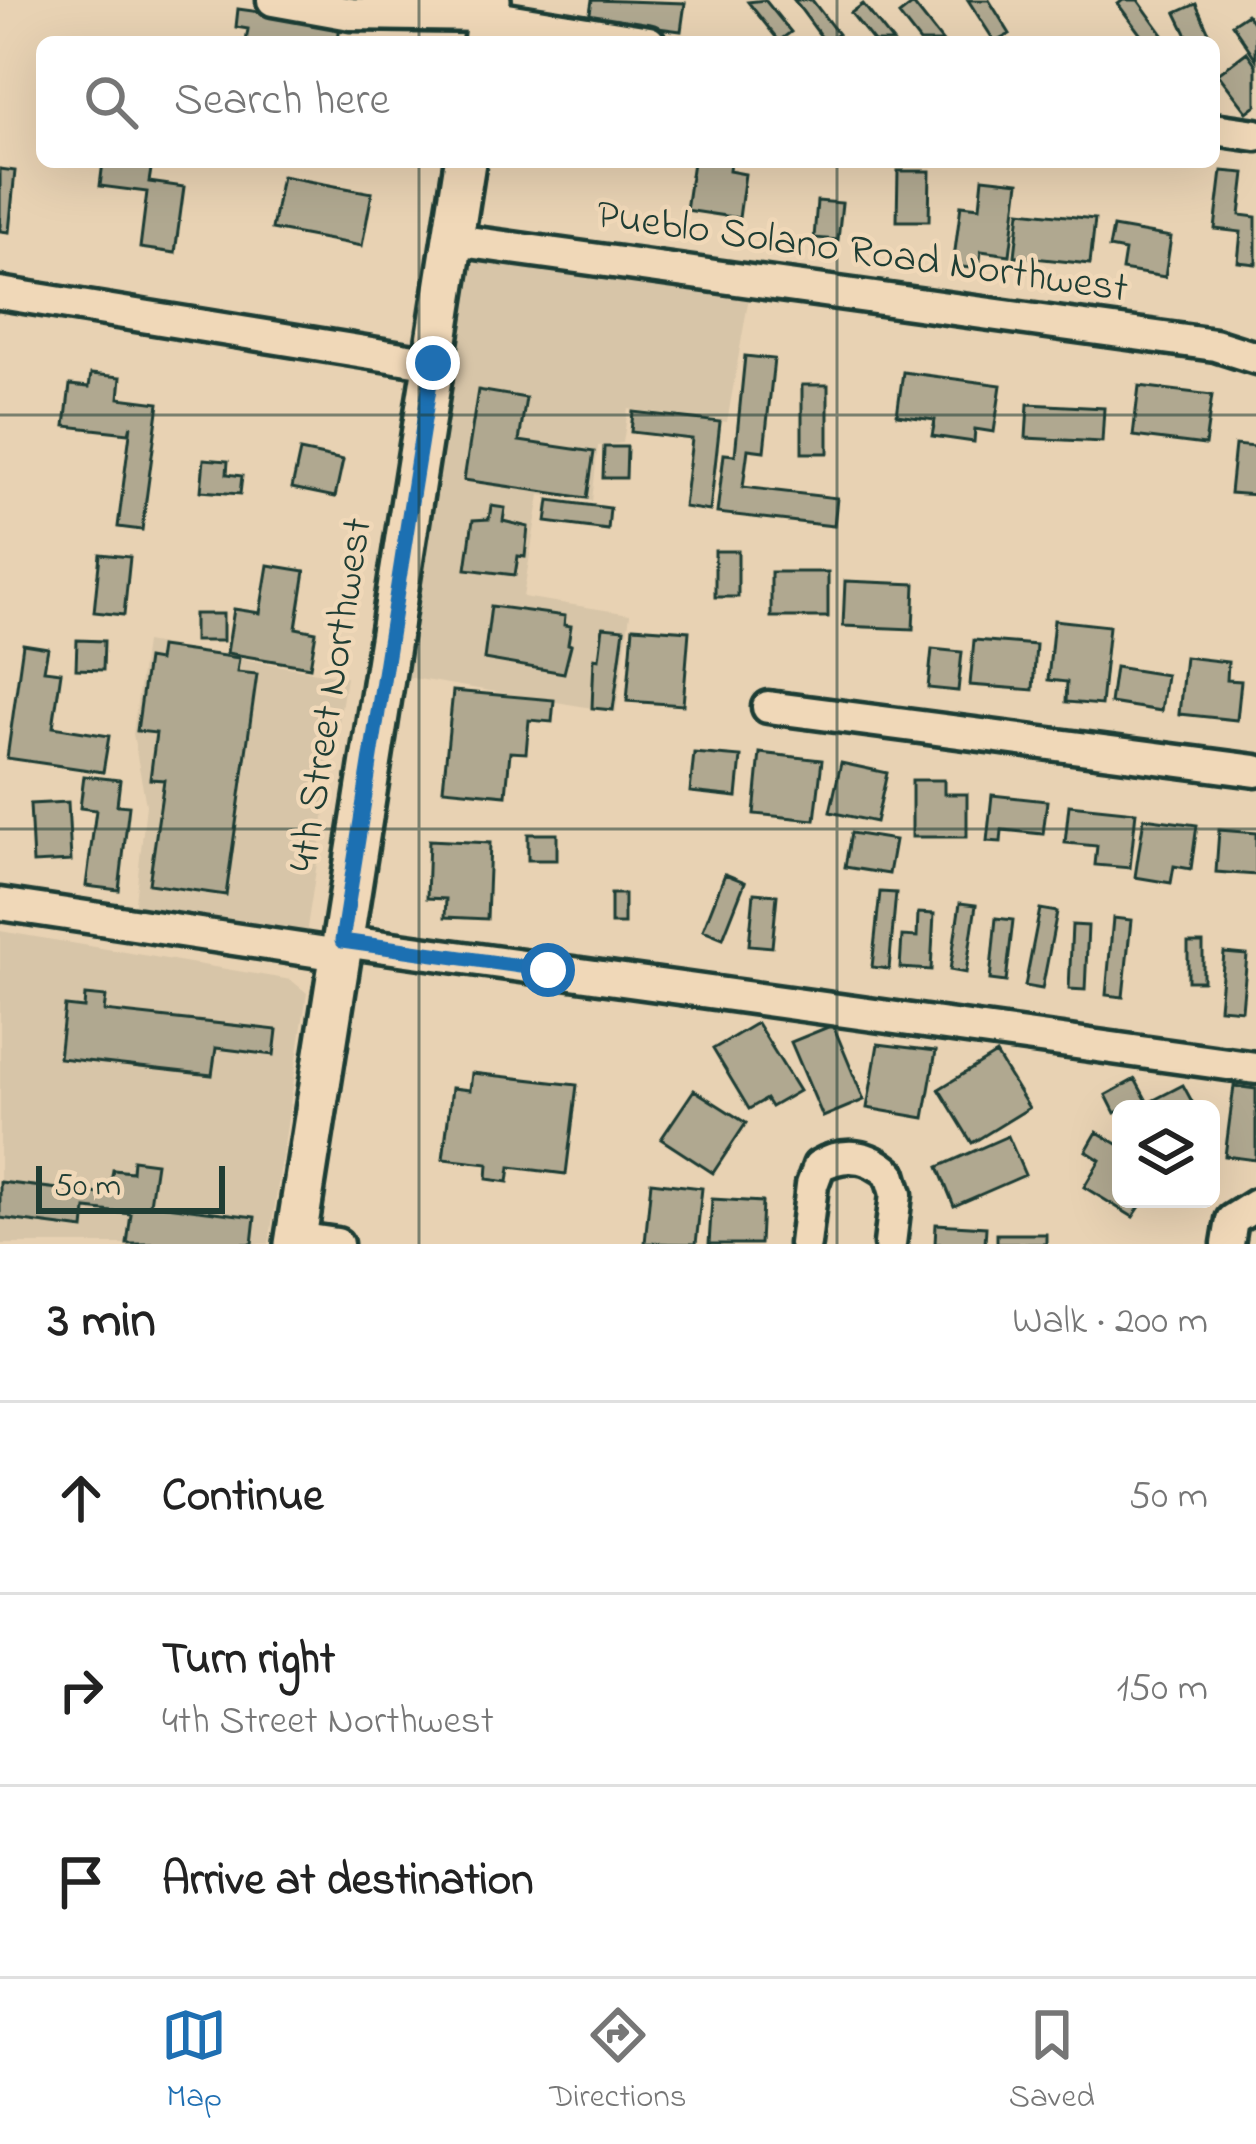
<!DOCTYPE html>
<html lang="en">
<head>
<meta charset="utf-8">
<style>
  body { margin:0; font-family:"Indie Flower",sans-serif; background:#f6f6f6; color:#222 }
  .controls { position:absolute; right:36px; bottom:36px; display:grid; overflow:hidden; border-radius:18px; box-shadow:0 12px 48px #0002 }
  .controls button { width:108px; height:108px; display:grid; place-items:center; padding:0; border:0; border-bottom:3px solid #e0e0e0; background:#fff; color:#222; font:60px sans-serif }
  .scale { position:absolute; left:36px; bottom:30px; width:189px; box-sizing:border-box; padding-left:12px; border:6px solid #1f3d34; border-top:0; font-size:33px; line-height:42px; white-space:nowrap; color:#1f3d34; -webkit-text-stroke:9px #f0d8b8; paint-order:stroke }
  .stop { position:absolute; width:36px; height:36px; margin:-27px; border:9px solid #1f6fb2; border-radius:50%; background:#fff }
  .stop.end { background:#1f6fb2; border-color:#fff; box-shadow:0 3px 12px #0008 }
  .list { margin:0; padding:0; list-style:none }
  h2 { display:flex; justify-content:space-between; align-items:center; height:156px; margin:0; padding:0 48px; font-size:51px }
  h2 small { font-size:39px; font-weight:400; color:#767676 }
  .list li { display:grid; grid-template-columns:78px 1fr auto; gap:36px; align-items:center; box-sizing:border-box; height:192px; padding:0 48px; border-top:3px solid #e0e0e0 }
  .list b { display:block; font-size:45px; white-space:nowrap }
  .list p { margin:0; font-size:39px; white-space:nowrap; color:#767676 }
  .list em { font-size:39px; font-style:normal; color:#767676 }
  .icon { flex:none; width:66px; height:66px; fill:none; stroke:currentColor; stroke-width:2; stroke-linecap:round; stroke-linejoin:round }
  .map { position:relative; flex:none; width:1256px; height:1244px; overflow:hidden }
  .search { position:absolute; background:#fff; box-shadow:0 12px 48px #0002; left:36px; right:36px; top:36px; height:132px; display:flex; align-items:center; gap:30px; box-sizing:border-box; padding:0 42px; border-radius:18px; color:#767676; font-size:45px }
  .sheet { height:732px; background:#fff }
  nav { display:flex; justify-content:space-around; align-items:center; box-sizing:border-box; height:168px; border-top:3px solid #e0e0e0; background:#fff; font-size:33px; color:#767676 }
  nav a { display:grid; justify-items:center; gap:6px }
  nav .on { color:#1f6fb2 }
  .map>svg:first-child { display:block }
  .built { fill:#d7c5a8 }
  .building { fill:#b0a890; stroke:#1f3d34; stroke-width:3 }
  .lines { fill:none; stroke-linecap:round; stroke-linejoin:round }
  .minor-casing { stroke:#1f3d34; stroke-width:39 }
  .major-casing { stroke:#1f3d34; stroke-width:48 }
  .minor { stroke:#f0d8b8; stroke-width:30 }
  .major { stroke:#f0d8b8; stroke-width:39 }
  .route { stroke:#1f6fb2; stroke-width:15 }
  .grid { fill:none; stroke:#1f3d34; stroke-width:3; stroke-opacity:0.55 }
  .labels { text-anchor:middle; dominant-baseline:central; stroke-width:9; stroke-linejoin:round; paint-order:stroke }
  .street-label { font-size:42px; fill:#1f3d34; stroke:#f0d8b8 }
</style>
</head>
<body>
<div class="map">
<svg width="1256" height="1244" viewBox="0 0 1256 1244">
  <rect width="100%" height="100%" fill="#e8d2b3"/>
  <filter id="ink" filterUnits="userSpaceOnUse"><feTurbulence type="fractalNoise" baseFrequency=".00833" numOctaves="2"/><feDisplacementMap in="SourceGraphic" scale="24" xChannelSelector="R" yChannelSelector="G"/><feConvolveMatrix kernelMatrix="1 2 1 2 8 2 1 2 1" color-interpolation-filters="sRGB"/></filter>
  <g filter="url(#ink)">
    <path class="built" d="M478,262L749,297L727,422L628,409L623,443L598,446L592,501L540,495L523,597L630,614L616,712L400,676L467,270Z
      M145,642L346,677L306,934L134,911L146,805L133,734Z
      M0,931L291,980L307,993L269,1244H0Z"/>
    <path class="building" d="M592,0L685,3L681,31L589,19Z
      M765,0L791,32L779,41L748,2Z
      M794,0H812L838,34L825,42Z
      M968,0H989L1010,34L995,42Z
      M1123,0H1138L1166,39L1146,42L1118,4Z
      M863,4L893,42H874L851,13Z
      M913,4L943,42H920L899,15Z
      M1196,4L1213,42H1190L1176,13Z
      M238,9L340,23L338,42H246L248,29L236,27Z
      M1247,14L1256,27V59L1232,24Z
      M1247,52L1256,65V105L1247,112L1218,74Z
      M103,162L152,163L149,182L184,187L175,253L140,248L147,192L100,186Z
      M693,162H730L729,171L745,174L739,218L686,210Z
      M0,169L15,171L9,232L0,231Z
      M898,171H930L929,221H897Z
      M1222,171L1245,173L1240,215L1256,217V264L1238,262L1241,232L1215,229Z
      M282,176L372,193L362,246L272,229Z
      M983,178L1019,182L1010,255L981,251L979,269L953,266L961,205L980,207Z
      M817,201L842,203L838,240L814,238Z
      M1020,211L1095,219L1090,264L1015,256Z
      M1113,227L1171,237L1165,277L1122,270L1125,251L1109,248Z
      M745,356L774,359L764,451L748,449L743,487L837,498L834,526L717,513L724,454L735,455Z
      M903,372L1001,385L994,432L975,429L974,442L932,436L935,420L897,415Z
      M91,374L121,377L119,398L159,403L142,530L118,527L131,425L129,433L65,426L70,385L89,387Z
      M802,385H828V453H802Z
      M1139,386L1212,395L1205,445L1133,436Z
      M478,390L526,398L519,441L594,452L587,498L464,480Z
      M1028,404L1104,408L1102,442L1026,438Z
      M633,412L720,422L710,511L684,507L692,439L631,432Z
      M1235,445L1256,447V495L1230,493Z
      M604,447H627L626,478H603Z
      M300,451L343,460L335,497L292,488Z
      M204,459L228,461L227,474L242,476L240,494L201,491Z
      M549,500L610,508L608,530L546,522Z
      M491,506L505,508L503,521L528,527L525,557L518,556L515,575L466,569L473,520L489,519Z
      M715,551H738V597H715Z
      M100,554L130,557L124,615L94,612Z
      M268,565L305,571L296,628L316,632L310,667L227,653L234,609L260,613Z
      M771,572H828V617H771Z
      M845,581L915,584L913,629L843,626Z
      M491,606L565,616L564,625L571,626L568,644L571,645L564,673L484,659Z
      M194,614H223V641H194Z
      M1054,620L1109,626L1101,705L1066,702L1067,682L1048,680Z
      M603,627L624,629L613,710L592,708L594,658L599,659Z
      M633,627L689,631L683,705L627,701Z
      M77,640L104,641L103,670L76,669Z
      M974,640L1036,645L1033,690L970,685Z
      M23,644L48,648L44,670L61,672L53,727L109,736L103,772L7,758Z
      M160,647L239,658L237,672L257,674L226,895L149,884L164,780L150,779L156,733L137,731L147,659L158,661Z
      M932,649L962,652L958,691L928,688Z
      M1185,657L1228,662L1227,680L1241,681L1237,720L1179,714Z
      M1115,667L1166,675L1161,711L1110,703Z
      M453,691L554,700L552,722L529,720L526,753L510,752L506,795L443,789Z
      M694,753L741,757L737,797L690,792Z
      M760,753L822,760L815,820L754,814Z
      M841,763L887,773L876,822L830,812Z
      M84,776L120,780L117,805L129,806L119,890L86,886L96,810L80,808Z
      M912,780H944V794H967V837H912Z
      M992,795L1047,801L1043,834L1002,830L1001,842L987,841Z
      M68,802L71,861L33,863L30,804Z
      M1069,805L1136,812L1130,868L1095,865L1097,846L1065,843Z
      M1144,818L1197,825L1191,869L1174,866L1171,883L1135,877Z
      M1219,830L1256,833V875L1216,872Z
      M851,833L895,840L889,874L845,867Z
      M528,834H557V860H528Z
      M429,840L490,843L487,919L445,917L446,899L427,898Z
      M725,874L745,882L723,938L703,930Z
      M880,892L896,893L889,969L872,967Z
      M754,893L777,895L772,947L749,945Z
      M611,894H624V924H611Z
      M960,903L976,905L966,973L950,970Z
      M1040,909L1057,912L1042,989L1025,986Z
      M918,913L934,914L931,970L900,968L902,936L917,937Z
      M996,918L1013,920L1006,982L990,980Z
      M1113,918L1131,920L1123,997L1106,995Z
      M1072,925L1088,926L1085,990L1069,989Z
      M1188,943H1203V981H1188Z
      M1224,953L1247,955L1242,1010L1219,1008Z
      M85,995L106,997L104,1011L277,1030L274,1055L216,1048L212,1075L59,1058L65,1006L84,1008Z
      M757,1023L799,1091L771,1107L766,1099L749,1109L713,1049Z
      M833,1025L864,1100L823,1117L791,1042Z
      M878,1044L936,1051L924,1118L867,1108Z
      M996,1054L1029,1108L972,1143L939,1089Z
      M472,1073L577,1085L566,1174L510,1167L508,1182L487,1179L488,1164L443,1159L452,1088L470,1090Z
      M1135,1079L1148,1103L1183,1085L1196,1109L1125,1108L1115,1113L1106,1095Z
      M1234,1086L1256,1089V1160L1225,1156Z
      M694,1090L746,1123L713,1173L661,1139Z
      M1097,1132L1121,1146V1199H1145L1133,1217L1084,1187L1100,1160L1086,1151Z
      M1008,1136L1025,1175L954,1206L938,1167Z
      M133,1160L156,1163L150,1204L255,1217L252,1244H127L131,1214L86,1209L84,1229L0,1218V1182L109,1195L113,1170L132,1172Z
      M651,1182L702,1188L696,1244L645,1243Z
      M712,1199L762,1202L760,1244H709Z
      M936,1224L986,1227L985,1244H935Z
      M997,1234H1046V1244H997Z"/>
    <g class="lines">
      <g class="minor-casing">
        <path id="minor" d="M273,0L351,14L488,16L649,42
          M1214,129L1256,135
          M454,240L1215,345L1256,358
          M0,293L433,363
          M768,707L1256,771
          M0,904L340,955
          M342,941L1256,1068
          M296,1238L337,1244
          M805,1244L812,1185L819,1166C845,1151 869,1155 890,1174L896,1194L890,1244
          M1228,1244L1232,1220L1256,1205"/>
      </g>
      <g class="major-casing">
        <path id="major" d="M484,42L490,0
          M295,1244L465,162"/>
      </g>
      <use href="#minor" class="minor"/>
      <use href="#major" class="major"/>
    </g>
  </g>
  <g class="lines" filter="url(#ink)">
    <path class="route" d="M433,363L342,941L548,970"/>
  </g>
  <path class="grid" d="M419,0V42M837,0V42M419,162V1244M837,162V1244M0,415H1256M0,829H1256"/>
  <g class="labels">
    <g class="street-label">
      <text transform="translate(862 253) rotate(8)">Pueblo Solano Road Northwest</text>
      <text transform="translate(332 695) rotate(-81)">4th Street Northwest</text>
    </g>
  </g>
</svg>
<div class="controls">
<button><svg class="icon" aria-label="layers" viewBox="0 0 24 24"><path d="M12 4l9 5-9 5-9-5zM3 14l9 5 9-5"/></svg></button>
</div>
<div class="scale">50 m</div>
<div class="stop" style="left:548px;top:970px"></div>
<div class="stop end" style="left:433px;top:363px"></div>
<div class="search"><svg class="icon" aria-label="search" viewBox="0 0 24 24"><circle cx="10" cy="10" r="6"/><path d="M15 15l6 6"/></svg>Search here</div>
</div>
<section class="sheet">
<h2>3 min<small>Walk · 200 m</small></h2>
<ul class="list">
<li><svg class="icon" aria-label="ahead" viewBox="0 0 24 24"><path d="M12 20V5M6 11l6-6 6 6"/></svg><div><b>Continue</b></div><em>50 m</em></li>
<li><svg class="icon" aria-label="right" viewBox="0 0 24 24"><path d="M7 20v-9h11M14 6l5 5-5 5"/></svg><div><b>Turn right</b><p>4th Street Northwest</p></div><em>150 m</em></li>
<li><svg class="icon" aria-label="arrive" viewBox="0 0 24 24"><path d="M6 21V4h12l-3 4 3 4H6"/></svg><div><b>Arrive at destination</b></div></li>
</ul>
</section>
<nav>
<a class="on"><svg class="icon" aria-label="map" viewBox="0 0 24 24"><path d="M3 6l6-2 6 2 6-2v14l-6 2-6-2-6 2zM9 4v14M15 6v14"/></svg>Map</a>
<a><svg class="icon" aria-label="directions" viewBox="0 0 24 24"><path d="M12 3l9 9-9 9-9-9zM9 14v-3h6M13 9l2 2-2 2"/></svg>Directions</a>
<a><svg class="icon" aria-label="saved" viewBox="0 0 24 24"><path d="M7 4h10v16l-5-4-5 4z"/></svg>Saved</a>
</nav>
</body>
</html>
